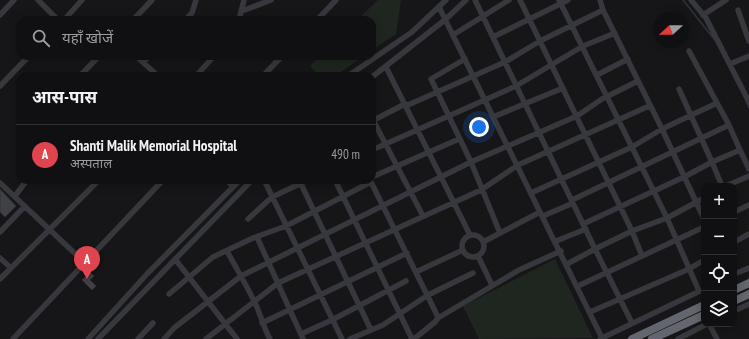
<!DOCTYPE html>
<html lang="hi">
<head>
<meta charset="utf-8">
<style>
  body { margin:0; font-family:"PT Sans Narrow","Noto Sans Devanagari",sans-serif; background:#1e1e20; color:#f1f3f6 }
  .controls { position:absolute; right:12px; bottom:12px; display:grid; overflow:hidden; border-radius:8px; box-shadow:0 2px 10px #0003 }
  .controls button { width:36px; height:36px; display:grid; place-items:center; padding:0; border:0; border-bottom:1px solid #303032; background:#101012; color:#f1f3f6; font:20px sans-serif }
  .compass { position:absolute; left:653px; top:12px; width:36px; height:36px; border-radius:50%; background:#101012; box-shadow:0 2px 10px #0003; rotate:249deg }
  .you { position:absolute; left:479px; top:127px; width:14px; height:14px; margin:-10px; border:3px solid #fff; border-radius:50%; background:#1a73e8; box-shadow:0 0 0 6px #1a73e833 }
  .badge { display:grid; place-items:center; width:26px; height:26px; border-radius:50%; background:#8c9099; color:#fff; font-size:13px; font-weight:700 }
  .pin { position:absolute; translate:-50% -33px; filter:drop-shadow(0 1px 2px #0008) }
  .pin::after { content:''; position:absolute; top:21px; width:14px; height:12px; background:inherit; clip-path:polygon(0 0,100% 0,50% 100%) }
  .list { margin:0; padding:0; list-style:none }
  h2 { display:flex; justify-content:space-between; align-items:center; height:52px; margin:0; padding:0 16px; font-size:17px }
  h2 small { font-size:13px; font-weight:400; color:#9c9d9f }
  .list li { display:grid; grid-template-columns:26px 1fr auto; gap:12px; align-items:center; box-sizing:border-box; height:60px; padding:0 16px; border-top:1px solid #303032 }
  .list b { display:block; font-size:15px; white-space:nowrap }
  .list p { margin:0; font-size:13px; white-space:nowrap; color:#9c9d9f }
  .list em { font-size:13px; font-style:normal; color:#9c9d9f }
  .icon { flex:none; width:22px; height:22px; fill:none; stroke:currentColor; stroke-width:2; stroke-linecap:round; stroke-linejoin:round }
  .map { position:relative; flex:none; width:749px; height:339px; overflow:hidden }
  .search { position:absolute; background:#101012; box-shadow:0 2px 10px #0003; left:16px; top:16px; width:360px; height:44px; display:flex; align-items:center; gap:10px; box-sizing:border-box; padding:0 14px; border-radius:12px; color:#9c9d9f; font-size:15px }
  .panel { position:absolute; background:#101012; box-shadow:0 2px 10px #0003; left:16px; top:72px; width:360px; height:112px; border-radius:12px }
  .map>svg:first-child { display:block }
  .green { fill:#1e261f }
  .lines { fill:none; stroke-linecap:round; stroke-linejoin:round }
  .stream { stroke:#2c353c; stroke-width:1.5 }
  .building { fill:#404145; stroke:#303034 }
  .minor { stroke:#37383d; stroke-width:5.5 }
  .highway { stroke:#63666e; stroke-width:8 }
</style>
</head>
<body>
<div class="map">
<svg width="749" height="339" viewBox="0 0 749 339">
  <rect width="100%" height="100%" fill="#161618"/>
  <path class="green" d="M378,0H401L396,34L372,50V20H357Z
    M320,56H364L335,76H320L310,66Z
    M555,259L593,338L479,339L463,306Z"/>
  <g class="lines">
    <path class="stream" d="M683,0L714,39
      M747,103L749,108"/>
  </g>
  <path class="building" d="M0,189L16,206L5,217L0,212Z
    M90,272L94,276L90,280L96,286L92,290L82,280Z"/>
  <g class="lines">
    <path class="minor" d="M38,0L58,20
      M475,0L595,249L632,231L520,0
      M559,0L667,218L699,291
      M600,0L603,10
      M691,0L706,18L749,102
      M439,7L602,338
      M738,10L749,41
      M242,11L271,0
      M0,15L14,0
      M703,15L726,0
      M64,20L82,0
      M133,20L152,0
      M185,20L192,13L196,0
      M239,20L244,0
      M317,20L336,0
      M453,35L509,0
      M493,37L568,0
      M136,56L158,76
      M465,59L431,79L471,162L500,233
      M143,62L150,56
      M730,64L749,56
      M386,67L470,235
      M597,75L628,59
      M80,76L99,56
      M196,76L214,56
      M263,76L282,56
      M348,76L412,32L446,0
      M372,77L446,19L466,0
      M0,86L29,56
      M679,89L712,162L740,150L729,125L689,51
      M493,117L563,88
      M372,118L423,216
      M372,121L405,104L408,105L505,62L540,41L603,10L662,129L717,103
      M372,150L516,86L583,46L615,33
      M740,150L749,169
      M372,177L459,139
      M227,180L233,187L240,180
      M264,180L342,339
      M335,180L412,339
      M370,180L437,315L438,318L435,322L414,339
      M0,183L84,262
      M301,184L371,330
      M726,186L749,176
      M531,193L632,147L662,129L704,219
      M15,196L27,180
      M572,200L729,125
      M734,212L749,205
      M543,216L573,203
      M248,219L272,197L308,180
      M583,224L684,177L712,162L722,186
      M0,232L25,206
      M462 246a11 11 0 1 1 22 0a11 11 0 1 1-22 0Z
      M257,237L303,339
      M556,241L586,229
      M483,242L540,212
      M734,242L749,234
      M227,251C236,268 246,284 254,301C261,314 263,327 270,339
      M478,256L492,285
      M642,256L632,231L667,218L704,198
      M0,258L11,268
      M175,259L237,339
      M567,264L595,249L632,323
      M416,272L463,250
      M734,274L749,268
      M0,279L99,180
      M578,286L704,227
      M169,294L213,257L253,238L286,226L371,182
      M734,311L749,304
      M590,312L689,269L704,260
      M438,318L519,270L561,251
      M262,323L407,253
      M709,324L717,339
      M301,334L332,320L406,281
      M13,339L163,180
      M88,339L147,274L233,187
      M98,339L252,180
      M138,339L153,323
      M164,339L174,328L241,276L471,162L577,116L602,99L638,81
      M206,339L278,283L481,190L518,165L649,106
      M350,339L383,325L428,295L473,273
      M600,339L704,289
      M678,339L707,324"/>
    <path class="highway" d="M734,290L749,283
      M734,301L749,294
      M632,339L704,305
      M652,339L704,315"/>
  </g>
</svg>
<div class="controls">
<button>+</button>
<button>−</button>
<button><svg class="icon" aria-label="locate" viewBox="0 0 24 24"><circle cx="12" cy="12" r="6"/><path d="M12 2v4M12 18v4M2 12h4M18 12h4"/></svg></button>
<button><svg class="icon" aria-label="layers" viewBox="0 0 24 24"><path d="M12 4l9 5-9 5-9-5zM3 14l9 5 9-5"/></svg></button>
</div>
<svg class="compass" viewBox="-18 -18 36 36"><path d="M0-13l5 13h-10z" fill="#e53935"/><path d="M0 13l5-13h-10z" fill="#9c9d9f"/></svg>
<div class="you"></div>
<div class="pin badge" style="left:87px;top:279px;background:#e0444e">A</div>
<div class="search"><svg class="icon" aria-label="search" viewBox="0 0 24 24"><circle cx="10" cy="10" r="6"/><path d="M15 15l6 6"/></svg>यहाँ खोजें</div>
<section class="panel">
<h2>आस-पास<small></small></h2>
<ul class="list">
<li><span class="badge" style="background:#e0444e">A</span><div><b>Shanti Malik Memorial Hospital</b><p>अस्पताल</p></div><em>490 m</em></li>
</ul>
</section>
</div>
</body>
</html>
